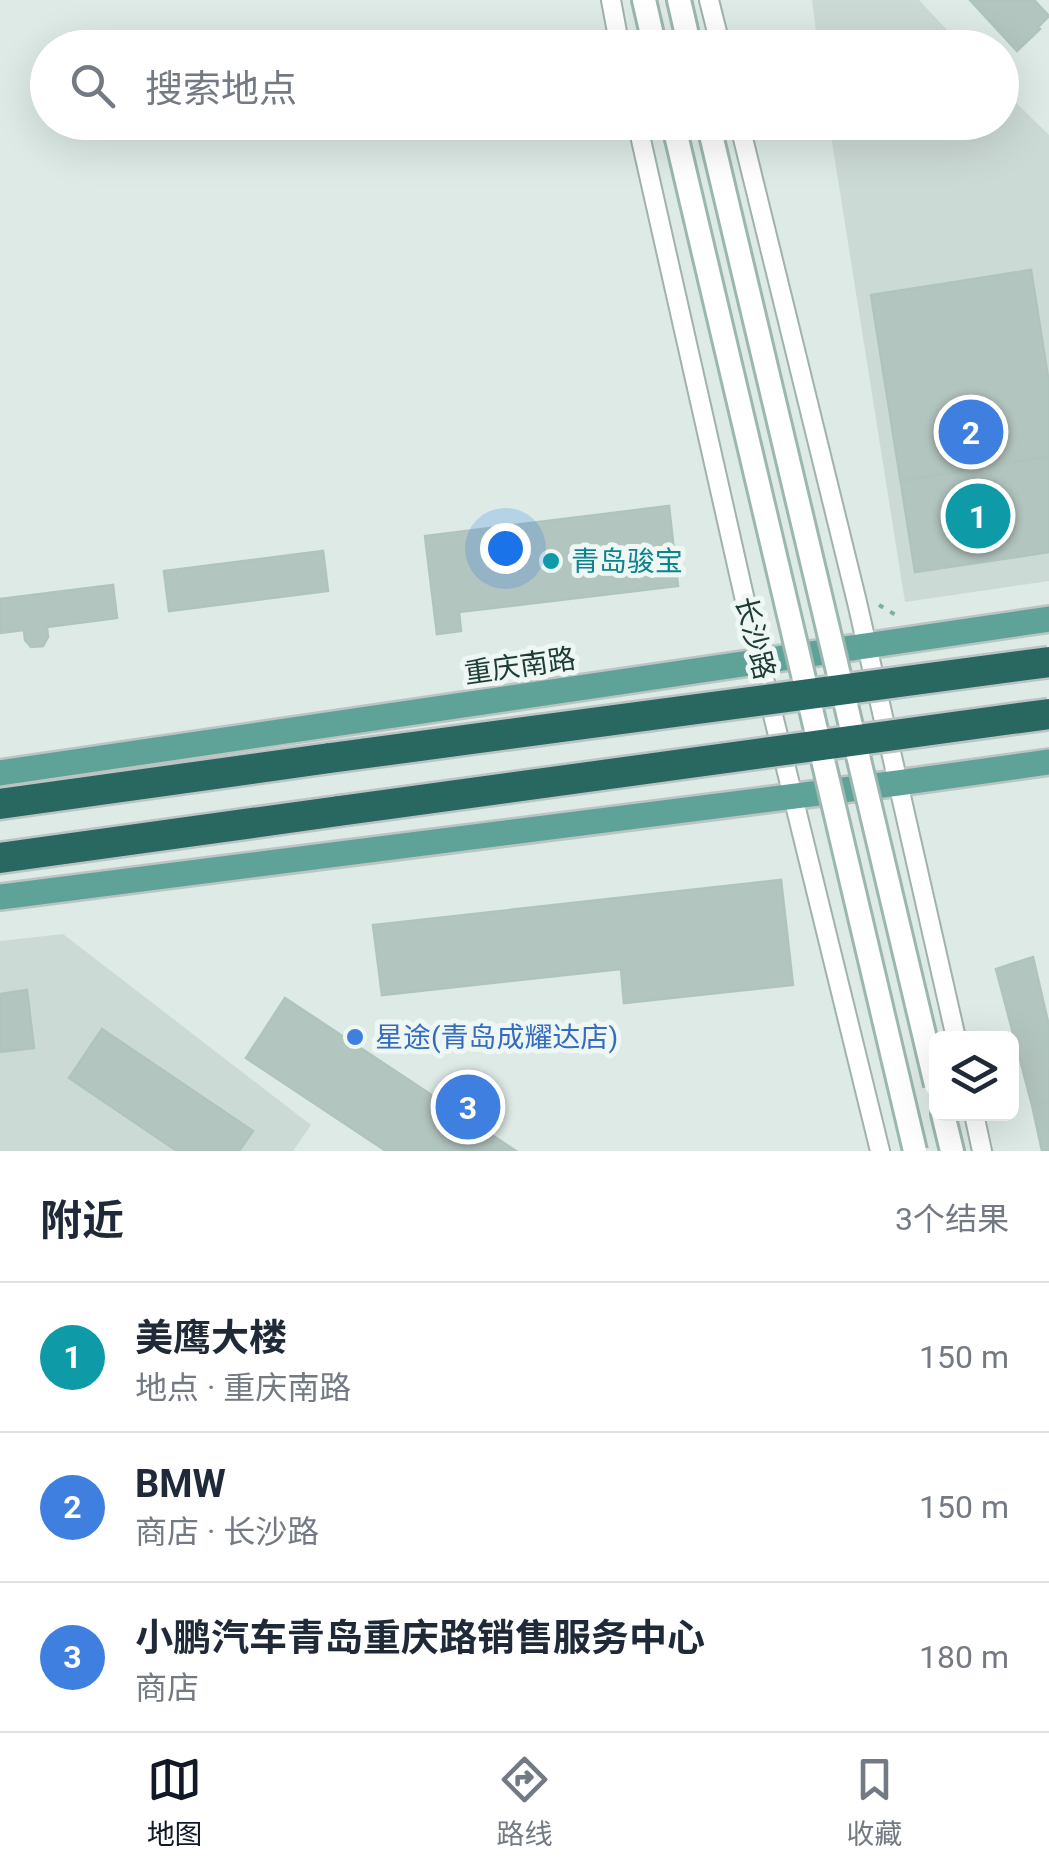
<!DOCTYPE html>
<html lang="zh">
<head>
<meta charset="utf-8">
<style>
  body { margin:0; font-family:Roboto,"Noto Sans SC",sans-serif; background:#f6f6f7; color:#1f2937 }
  .controls { position:absolute; right:30px; bottom:30px; display:grid; overflow:hidden; border-radius:15px; box-shadow:0 10px 40px #0002 }
  .controls button { width:90px; height:90px; display:grid; place-items:center; padding:0; border:0; border-bottom:2px solid #e0e1e3; background:#fff; color:#1f2937; font:50px sans-serif }
  .you { position:absolute; left:505px; top:548px; width:35px; height:35px; margin:-25px; border:8px solid #fff; border-radius:50%; background:#1a73e8; box-shadow:0 0 0 15px #1a73e833 }
  .badge { display:grid; place-items:center; width:65px; height:65px; border-radius:50%; background:#111827; color:#fff; font-size:32px; font-weight:700 }
  .pin { position:absolute; translate:-50% -50%; border:5px solid #fff; box-shadow:0 2px 10px #0006 }
  .list { margin:0; padding:0; list-style:none }
  h2 { display:flex; justify-content:space-between; align-items:center; height:130px; margin:0; padding:0 40px; font-size:42px }
  h2 small { font-size:32px; font-weight:400; color:#747a83 }
  .list li { display:grid; grid-template-columns:65px 1fr auto; gap:30px; align-items:center; box-sizing:border-box; height:150px; padding:0 40px; border-top:2px solid #e0e1e3 }
  .list b { display:block; font-size:38px; white-space:nowrap }
  .list p { margin:0; font-size:32px; white-space:nowrap; color:#747a83 }
  .list em { font-size:32px; font-style:normal; color:#747a83 }
  .icon { flex:none; width:55px; height:55px; fill:none; stroke:currentColor; stroke-width:2; stroke-linecap:round; stroke-linejoin:round }
  .map { position:relative; flex:none; width:1049px; height:1151px; overflow:hidden }
  .search { position:absolute; background:#fff; box-shadow:0 10px 40px #0002; left:30px; right:30px; top:30px; height:110px; display:flex; align-items:center; gap:25px; box-sizing:border-box; padding:0 35px; border-radius:55px; color:#747a83; font-size:38px }
  .sheet { height:580px; background:#fff }
  nav { display:flex; justify-content:space-around; align-items:center; box-sizing:border-box; height:140px; border-top:2px solid #e0e1e3; background:#fff; font-size:28px; color:#747a83 }
  nav a { display:grid; justify-items:center; gap:5px }
  nav .on { color:#111827 }
  .map>svg:first-child { display:block }
  .built { fill:#ccdad5 }
  .building { fill:#b3c5bf; stroke:#b0c4be; stroke-width:2.5 }
  .lines { fill:none; stroke-linecap:round; stroke-linejoin:round }
  .street-casing { stroke:#a0b2ae; stroke-width:22 }
  .secondary-casing { stroke:#9cb7af; stroke-width:28 }
  .primary-casing { stroke:#bcc4c3; stroke-width:30 }
  .highway-casing { stroke:#bcc4c3; stroke-width:35 }
  .path { stroke:#7cb0a4; stroke-width:4; stroke-dasharray:5 8; stroke-linecap:butt }
  .street { stroke:#fff; stroke-width:18 }
  .secondary { stroke:#fff; stroke-width:22 }
  .primary { stroke:#5fa398; stroke-width:25 }
  .highway { stroke:#286861; stroke-width:30 }
  .secondary-bridge-casing { stroke:#9cb7af; stroke-width:28; stroke-linecap:butt }
  .highway-bridge-casing { stroke:#bcc4c3; stroke-width:35; stroke-linecap:butt }
  .secondary-bridge { stroke:#fff; stroke-width:22 }
  .highway-bridge { stroke:#286861; stroke-width:30 }
  .culture-dot { fill:#0f9aa8; stroke:#eef7f3; stroke-width:4 }
  .shop-dot { fill:#3f7fe0; stroke:#eef7f3; stroke-width:4 }
  .labels { text-anchor:middle; dominant-baseline:central; stroke-width:10; stroke-linejoin:round; paint-order:stroke }
  .culture-label { font-size:28px; fill:#0d838f; stroke:#eef7f3; text-anchor:start }
  .street-label { font-size:28px; fill:#1e3b36; stroke:#eef7f3 }
  .shop-label { font-size:28px; fill:#366cbe; stroke:#eef7f3; text-anchor:start }
</style>
</head>
<body>
<div class="map">
<svg width="1049" height="1151" viewBox="0 0 1049 1151">
  <rect width="100%" height="100%" fill="#ddeae6"/>
  <path class="built" d="M812,0H919L963,47H818Z
    M1002,89L1049,135V581L905,602L829,123L1002,122Z
    M63,934L311,1125L293,1151H0V941Z"/>
  <path class="building" d="M970,0H1034L1049,16L1038,27L1040,29L1017,51Z
    M1031,270L1049,383V552L915,572L871,295Z
    M1049,456V552L915,572L901,481Z
    M669,506L678,586L459,612L461,631L437,634L425,536Z
    M323,551L328,591L169,611L164,571Z
    M113,585L117,618L47,627L48,637L43,646L31,647L25,640L24,630L0,633V599Z
    M781,880L793,985L624,1003L621,969L382,995L373,925Z
    M1033,957L1049,1026V1101L1032,1105L996,969Z
    M27,990L34,1048L0,1052V994Z
    M285,998L516,1151H386L246,1058Z
    M102,1029L253,1131L239,1151H177L69,1078Z
    M1049,1101V1151H1042L1032,1105Z"/>
  <g class="lines">
    <g class="street-casing">
      <path id="street" d="M611,0L620,48
        M709,0L721,48
        M637,122L746,605L880,1151
        M739,122L857,602L956,1038
        M974,1114L982,1151"/>
    </g>
    <g class="secondary-casing">
      <path id="secondary" d="M644,0L655,48
        M679,0L690,48
        M943,1114L952,1151"/>
    </g>
    <g class="primary-casing">
      <path id="primary" d="M0,773L1049,619
        M0,897L898,783L1049,762"/>
    </g>
    <g class="highway-casing">
      <path id="highway" d="M0,804L330,758
        M0,858L339,811"/>
    </g>
    <path class="path" d="M879,605L901,618"/>
    <use href="#street" class="street"/>
    <use href="#secondary" class="secondary"/>
    <use href="#primary" class="primary"/>
    <use href="#highway" class="highway"/>
    <g class="secondary-bridge-casing">
      <path id="secondary-bridge" d="M673,122L915,1151
        M708,122L936,1085"/>
    </g>
    <g class="highway-bridge-casing">
      <path id="highway-bridge" d="M330,758L1049,662
        M339,811L1049,714"/>
    </g>
    <use href="#secondary-bridge" class="secondary-bridge"/>
    <use href="#highway-bridge" class="highway-bridge"/>
  </g>
  <circle class="culture-dot" cx="551" cy="561" r="10"/>
  <circle class="shop-dot" cx="355" cy="1037" r="10"/>
  <g class="labels">
    <g class="culture-label">
      <text x="571" y="561">青岛骏宝</text>
    </g>
    <g class="street-label">
      <text transform="translate(755 638) rotate(76)">长沙路</text>
      <text transform="translate(520 666) rotate(-8)">重庆南路</text>
    </g>
    <g class="shop-label">
      <text x="375" y="1037">星途(青岛成耀达店)</text>
    </g>
  </g>
</svg>
<div class="controls">
<button><svg class="icon" aria-label="layers" viewBox="0 0 24 24"><path d="M12 4l9 5-9 5-9-5zM3 14l9 5 9-5"/></svg></button>
</div>
<div class="you"></div>
<div class="pin badge" style="left:978px;top:516px;background:#0f9aa8">1</div>
<div class="pin badge" style="left:971px;top:432px;background:#3f7fe0">2</div>
<div class="pin badge" style="left:468px;top:1107px;background:#3f7fe0">3</div>
<div class="search"><svg class="icon" aria-label="search" viewBox="0 0 24 24"><circle cx="10" cy="10" r="6"/><path d="M15 15l6 6"/></svg>搜索地点</div>
</div>
<section class="sheet">
<h2>附近<small>3个结果</small></h2>
<ul class="list">
<li><span class="badge" style="background:#0f9aa8">1</span><div><b>美鹰大楼</b><p>地点 · 重庆南路</p></div><em>150 m</em></li>
<li><span class="badge" style="background:#3f7fe0">2</span><div><b>BMW</b><p>商店 · 长沙路</p></div><em>150 m</em></li>
<li><span class="badge" style="background:#3f7fe0">3</span><div><b>小鹏汽车青岛重庆路销售服务中心</b><p>商店</p></div><em>180 m</em></li>
</ul>
</section>
<nav>
<a class="on"><svg class="icon" aria-label="map" viewBox="0 0 24 24"><path d="M3 6l6-2 6 2 6-2v14l-6 2-6-2-6 2zM9 4v14M15 6v14"/></svg>地图</a>
<a><svg class="icon" aria-label="directions" viewBox="0 0 24 24"><path d="M12 3l9 9-9 9-9-9zM9 14v-3h6M13 9l2 2-2 2"/></svg>路线</a>
<a><svg class="icon" aria-label="saved" viewBox="0 0 24 24"><path d="M7 4h10v16l-5-4-5 4z"/></svg>收藏</a>
</nav>
</body>
</html>
